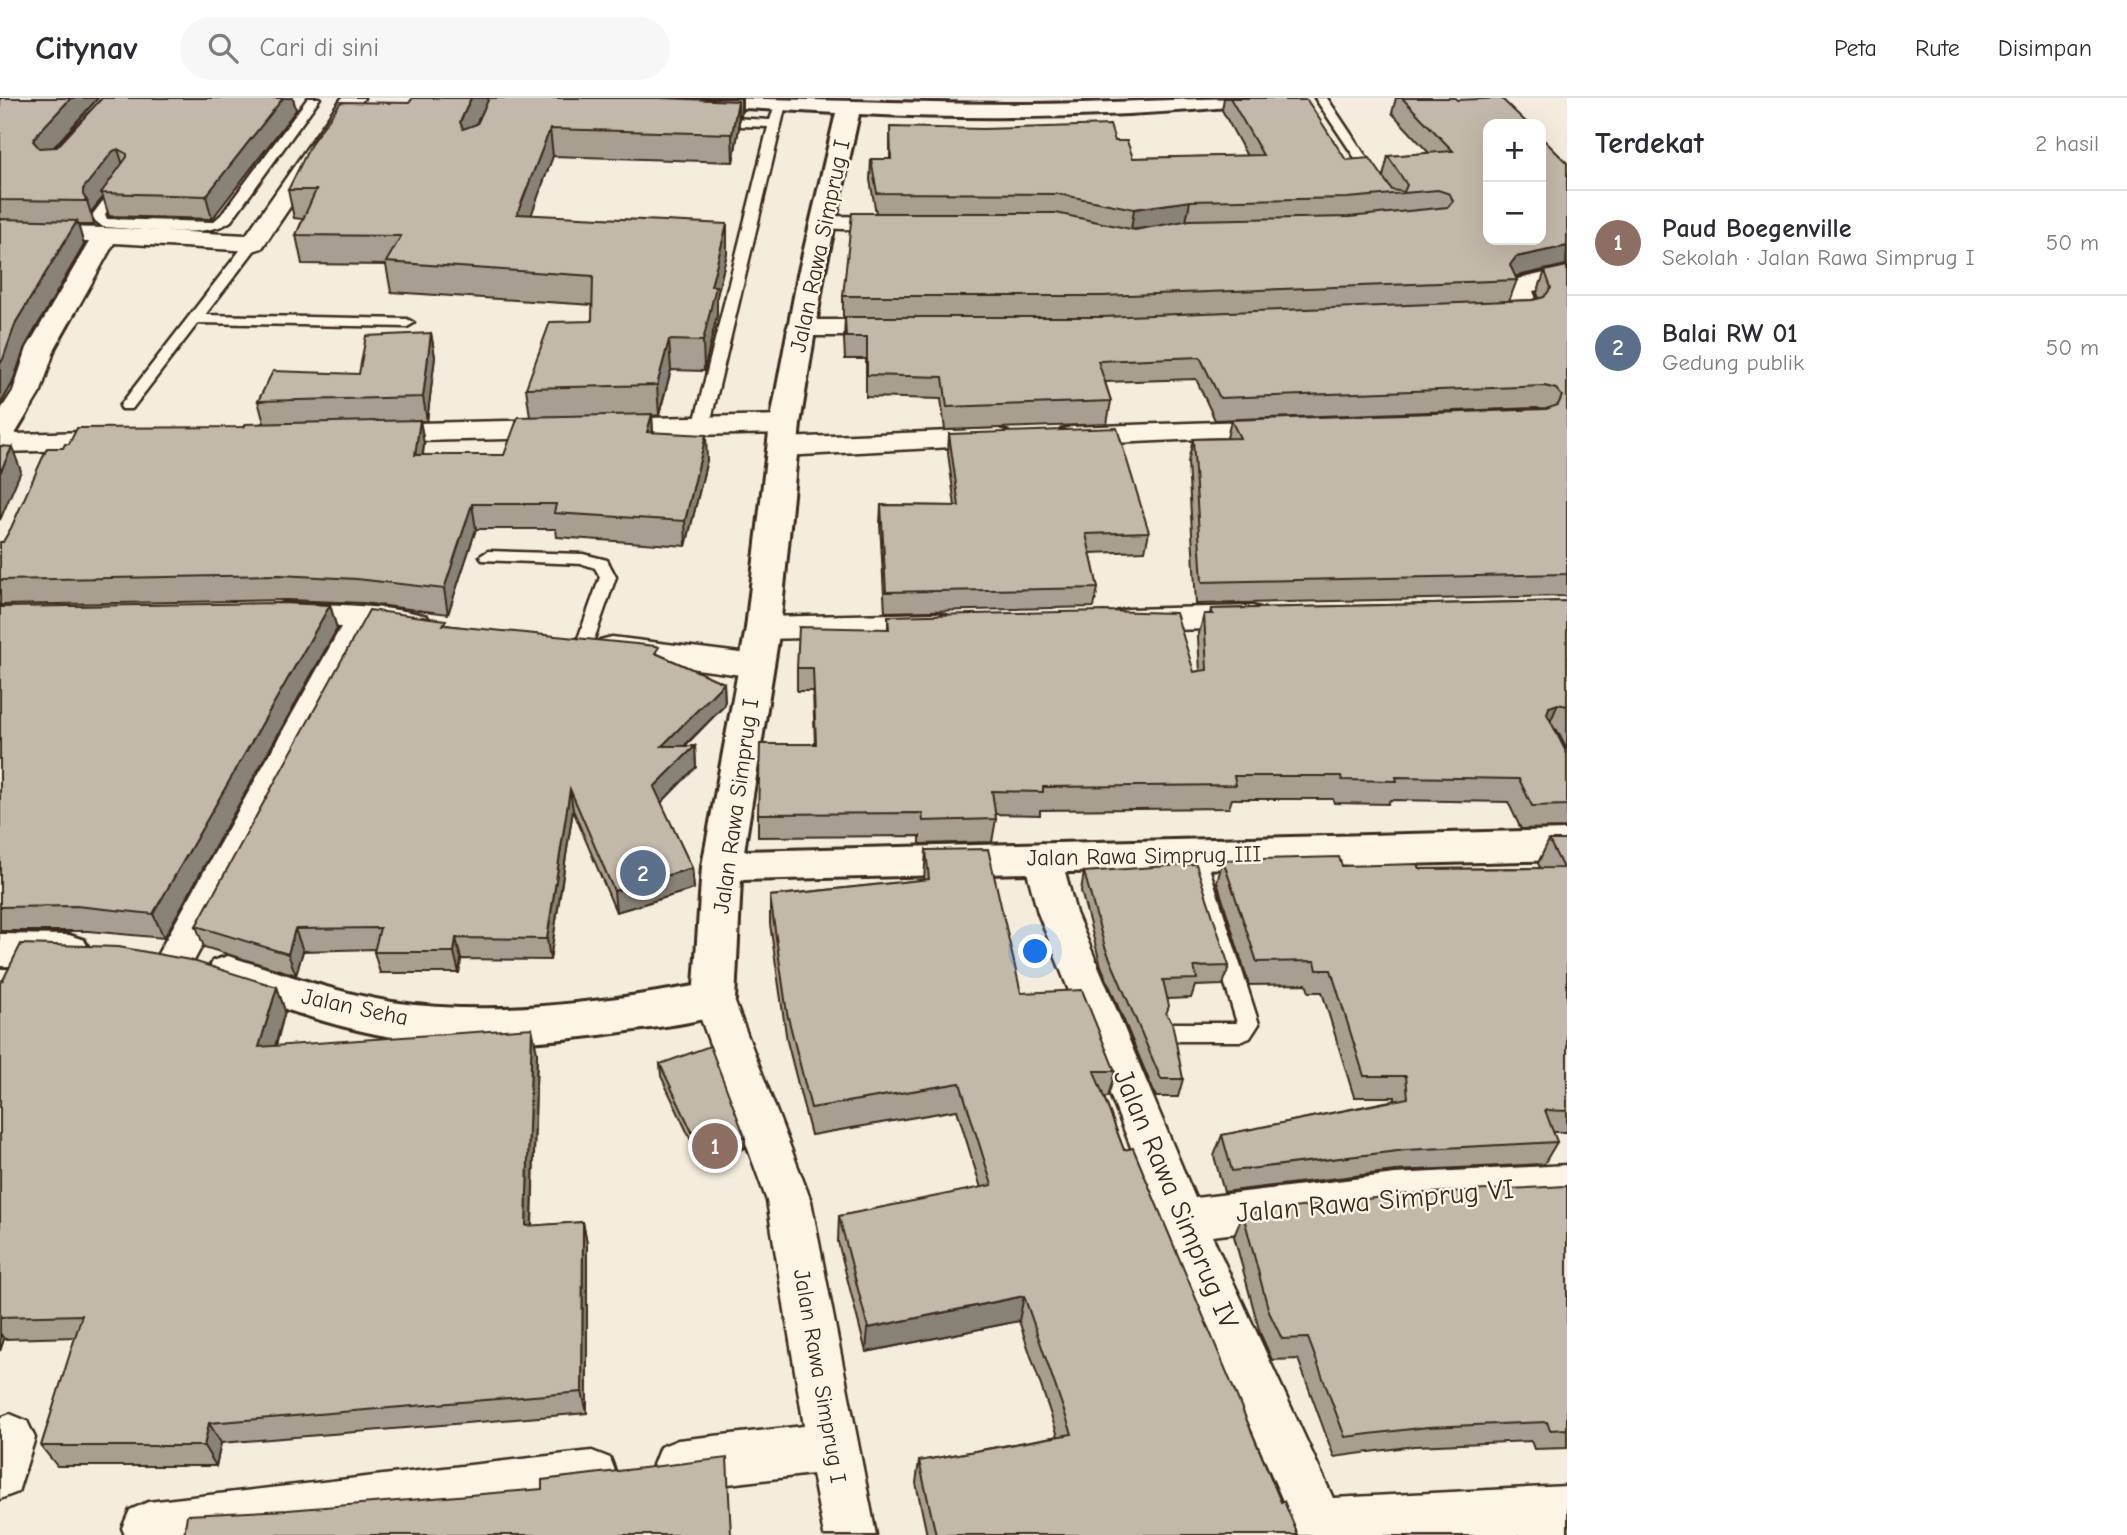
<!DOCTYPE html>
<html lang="id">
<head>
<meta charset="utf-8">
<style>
  body { margin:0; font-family:"Comic Neue",sans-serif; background:#f7f7f7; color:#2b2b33 }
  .controls { position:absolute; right:21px; top:21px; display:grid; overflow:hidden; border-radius:14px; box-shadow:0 7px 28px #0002 }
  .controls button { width:63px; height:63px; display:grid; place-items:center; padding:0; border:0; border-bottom:2px solid #e1e1e2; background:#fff; color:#2b2b33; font:35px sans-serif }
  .you { position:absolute; left:1036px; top:854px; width:24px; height:24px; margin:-18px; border:5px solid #fff; border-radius:50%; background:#1a73e8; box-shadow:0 0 0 10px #1a73e833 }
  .badge { display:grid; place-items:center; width:46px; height:46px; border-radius:50%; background:#b45309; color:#fff; font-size:23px; font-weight:700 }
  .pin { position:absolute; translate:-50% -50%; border:4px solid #fff; box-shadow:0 2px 7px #0006 }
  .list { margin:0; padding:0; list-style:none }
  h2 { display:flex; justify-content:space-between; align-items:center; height:91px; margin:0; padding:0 28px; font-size:30px }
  h2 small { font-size:23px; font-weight:400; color:#7c7c81 }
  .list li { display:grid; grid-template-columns:46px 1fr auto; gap:21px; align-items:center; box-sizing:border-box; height:105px; padding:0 28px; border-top:2px solid #e1e1e2 }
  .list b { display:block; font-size:26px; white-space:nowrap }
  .list p { margin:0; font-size:23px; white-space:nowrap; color:#7c7c81 }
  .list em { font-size:23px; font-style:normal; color:#7c7c81 }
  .icon { flex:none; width:38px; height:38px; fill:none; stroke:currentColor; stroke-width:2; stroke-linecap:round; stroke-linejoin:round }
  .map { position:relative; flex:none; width:1567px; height:1437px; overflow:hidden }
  header { display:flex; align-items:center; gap:42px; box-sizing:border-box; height:98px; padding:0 35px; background:#fff; border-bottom:2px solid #e1e1e2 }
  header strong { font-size:33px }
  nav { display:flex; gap:38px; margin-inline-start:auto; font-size:24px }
  .search { width:490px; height:63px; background:#f7f7f7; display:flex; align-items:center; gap:18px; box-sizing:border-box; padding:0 24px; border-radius:38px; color:#7c7c81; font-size:26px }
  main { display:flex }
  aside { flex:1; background:#fff }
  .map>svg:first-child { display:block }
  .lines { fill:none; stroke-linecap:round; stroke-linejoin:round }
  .service-casing { stroke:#3b2a1e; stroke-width:5 }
  .minor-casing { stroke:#3b2a1e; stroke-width:5 }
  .tertiary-casing { stroke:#3b2a1e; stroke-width:6 }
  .service { fill:#fcf5e5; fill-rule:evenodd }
  .minor { fill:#fcf5e5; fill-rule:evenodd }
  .tertiary { fill:#fcf5e5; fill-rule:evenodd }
  .wall { fill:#a89f92; stroke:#3b2a1e; stroke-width:2 }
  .shaded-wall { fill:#888277; stroke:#3b2a1e; stroke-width:2 }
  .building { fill:#c3b9aa; stroke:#3b2a1e; stroke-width:2 }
  .labels { text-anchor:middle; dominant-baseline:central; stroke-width:5; stroke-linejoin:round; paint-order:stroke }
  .street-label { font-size:23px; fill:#3b2a1e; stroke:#fcf5e5 }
  .near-street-label { font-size:28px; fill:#3b2a1e; stroke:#fcf5e5 }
</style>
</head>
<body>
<header>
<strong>Citynav</strong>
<div class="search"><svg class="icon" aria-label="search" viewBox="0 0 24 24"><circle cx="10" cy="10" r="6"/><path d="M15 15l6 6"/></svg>Cari di sini</div>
<nav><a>Peta</a><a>Rute</a><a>Disimpan</a></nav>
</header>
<main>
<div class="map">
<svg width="1567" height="1437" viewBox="0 0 1567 1437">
  <rect width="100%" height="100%" fill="#f4eddd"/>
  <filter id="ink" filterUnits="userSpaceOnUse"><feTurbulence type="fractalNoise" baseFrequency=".0143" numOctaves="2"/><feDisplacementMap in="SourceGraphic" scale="14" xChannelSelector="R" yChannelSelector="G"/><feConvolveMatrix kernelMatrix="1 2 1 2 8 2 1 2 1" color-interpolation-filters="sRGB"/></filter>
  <g filter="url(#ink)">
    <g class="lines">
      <g class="service-casing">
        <path id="service" d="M308,0H320L231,123C206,142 135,130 103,129L93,121V116L117,84L121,83L127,87L105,116L107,121L213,124L221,117Z
          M1315,0H1327L1381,81L1379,84H1371Z
          M776,4L786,6L710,326L702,331L694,326L768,29L713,27L707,23L713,19L770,22Z
          M253,141L260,145L205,217L407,221L414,225L407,229L198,225L132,311H122L120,308L122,305L248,142Z
          M488,453L583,456L607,462L616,479L591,550L585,552L576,546L600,479L595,470L583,466L482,462L480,458Z
          M1195,750L1202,752L1205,757L1259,926L1250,940L1242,943H1174L1166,940L1163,934L1166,928L1174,925H1237L1185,757L1188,752Z"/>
      </g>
      <g class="minor-casing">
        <path id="minor" d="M342,0H364L262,150L253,153L114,145L55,250L41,293L15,336L121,333L131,336L136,342L131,348L121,351L0,354V313L13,293L27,250L89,144L0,142V128L106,130L246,137Z
          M824,118L899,119L908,121L911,126L908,131L899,133L815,130L812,125L815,120Z
          M1567,170V186L1533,193L1540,212L1536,218L1487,223L1478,221L1474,215L1478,209L1511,205L1505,188L1509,183Z
          M800,222H894L903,224L907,230L903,236L894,238H800L791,236L787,230L791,224Z
          M785,317L795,320L799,326L795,332L785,335L372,344L362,341L358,335L362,329L372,326Z
          M1278,322L1288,325L1292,331L1288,337L1071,347L1061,344L1057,338L1061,332L1071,329Z
          M998,331L1008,334L1013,340L1008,346L783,358L773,355L768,349L773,343L783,340Z
          M284,505C331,507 381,506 427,518L431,526L427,534L415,537L373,531L189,872L175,877L161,872L155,861L341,529L284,527L272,523L268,516L272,509Z
          M1252,508L1264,511L1268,519L1264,527L1252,530L1128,533L1116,530L1112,522L1116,514L1128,511Z
          M937,515L949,518L953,526L949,534L937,537L763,541L751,538L747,530L751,522L763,519Z
          M612,539L756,557L768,560L773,568L768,576L756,579L600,558L595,550L600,542Z
          M1042,745L1055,749L1061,759L1076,815L1195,1100L1395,1076L1567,1067V1107L1395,1116L1212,1138L1333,1400L1567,1388V1437H1298L1160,1122L1038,815L1023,759L1029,749Z
          M714,886L728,890L734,902L811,1103L876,1437H824L812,1376L678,1392L660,1385L653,1367L660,1349L678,1342L804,1328L767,1103L694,902L700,890Z
          M10,1316L27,1323L35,1340L18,1394L0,1401V1320Z
          M592,1353L610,1360L617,1378L610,1396L592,1403L305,1437H125L122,1430L130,1412L148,1404Z"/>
      </g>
      <g class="tertiary-casing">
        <path id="tertiary" d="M677,0C793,0 908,6 1023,6C1102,6 1182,0 1262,0L1258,5L1250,7C1119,20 990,22 859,16L824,177L800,326L780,530L744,753L1567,732V762L741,782L735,902L729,914C699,924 666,928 635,932C556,944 472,951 392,939C331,929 272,906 213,887L207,875L213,863L228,858C282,875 336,895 392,904C492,919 595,905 694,888L702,768L746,530L770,326L798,177L836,15L689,7L681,5Z
          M0,836L69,837L84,842L90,853L84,864L69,869L0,868Z"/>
      </g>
      <use href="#service" class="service"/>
      <use href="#minor" class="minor"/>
      <use href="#tertiary" class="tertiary"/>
    </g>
    <path class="wall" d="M0,0H98L54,50L57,49L102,0H293L296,12L212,121L109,118L103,99L91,114L94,127H78L84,147L25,249L12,286L0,307Z
      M413,0H742V13L741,18H739V30L733,64L553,58L531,117L727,155L717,198V217L704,273L671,272L659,317L652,318L653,334L707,362L686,448L557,439L556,431H476L448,516L363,505L287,502L0,507V444H3L63,350L244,329L264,325L258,303L359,276L431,235L435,259L427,323H420L424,346L423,357H504L530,319L526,290L592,223L593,207L391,194L386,167L302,166L296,137L303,121L294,120L288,92L409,5Z
      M1224,0H1285L1286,2L1346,62L1383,79L1388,58L1429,55L1392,15L1396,0H1455L1567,65V168L1515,179L1517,182L1509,203L1533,202L1539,200L1537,195L1545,173L1567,168V498L1196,506L1188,364L1193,341L1227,340L1231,322L1540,311L1537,310L1215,322L1196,281L1105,284L1111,303L1107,326L945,332L941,301L866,299V261H845L844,241L845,219H843V198L876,115L870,82L871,61H890V29L1115,43L1133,60L1247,58L1222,12Z
      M949,336L1149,434L1145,453L1090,455L1098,490L1094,509L885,514L880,426L881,407L955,408L948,355Z
      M1567,503V652L1557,632L1555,631L1567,656V730L1521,731L1508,704L1390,702L1388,706L1334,705L1333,701H1232L1229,710L1040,712V717L995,716L996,721L992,744L920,746V738L758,739V716L815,646L813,593H797V570L888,531V518L1194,574L1200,573L1198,539L1204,516H1210L1211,511Z
      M330,507L337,531L164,840L88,833H0V509Z
      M447,527L660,557L724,585L725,607L685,648H695L696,669L661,705L692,770L694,791L616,814L573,712L550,862L461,861L459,875H380L374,854L375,851L303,853L296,877L204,849L196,828Z
      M1549,742H1567V1034H1553L1557,1044L1544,1066L1395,1073L1224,1094L1214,1058L1222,1037L1395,1002V999H1354L1322,894H1309L1306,886L1249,887L1217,784L1223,762L1420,771L1540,770L1538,765Z
      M926,752L1021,895L1115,973L1108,999H1104L1124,1052L1281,1404L1298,1437H927L916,1385L919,1363L1058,1338L1019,1223L866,1254L838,1144L839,1118L981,1090L957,1012L811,1037L787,943L770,826V798L924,782Z
      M1084,774L1229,868L1223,887L1195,888L1191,900L1167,901L1166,917L1183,981L1178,999H1156L1101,868L1081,793Z
      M0,883L277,889L285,913L276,948L537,954L532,1128L583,1124L587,1146V1315L221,1345L216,1368H57L41,1348L76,1239L4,1241L0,1253Z
      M660,966L745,1050L702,1066L661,978Z
      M1567,1088V1350L1534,1351L1531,1343L1414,1348L1334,1359L1298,1261L1272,1262L1260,1235L1234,1138L1243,1116Z"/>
    <path class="shaded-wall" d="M71,0H98L45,59L33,43L37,36Z
      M283,0H293L296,12L212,121L206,98Z
      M471,0H490L484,16L479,20L464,52L460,24Z
      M741,0H742L741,18Z
      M738,3L739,30L733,64L732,36Z
      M550,31L553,58L521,145L517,116Z
      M118,51L125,74L101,95L103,99L91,114V116L87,103L83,97V91L113,53Z
      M1190,103L1186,124L1131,132L1134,111Z
      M77,123L84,147L25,249L12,286L0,307V266L16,224Z
      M727,126V155L717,198V217L704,273L703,243L711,188Z
      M1567,148L1566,167L1508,180L1510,167L1516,159Z
      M431,235L435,259L427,323L423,299Z
      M669,242L671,272L659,317L657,287Z
      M652,316L653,341L647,334Z
      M420,322L424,346L419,382L415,357Z
      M706,337L707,362L686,448L685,423Z
      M12,349L21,373L0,422V375Z
      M472,406L476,431L448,516L444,491Z
      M330,507L337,531L164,840L153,816Z
      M724,585L725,607L663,669L662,648Z
      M1558,606L1548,629L1539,632L1549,609Z
      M695,648L696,669L655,711L654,689Z
      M570,691L573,712L550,862L547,841Z
      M692,770L694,791L616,814L614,793Z
      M295,831L303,853L296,877L288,856Z
      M456,840L461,861L459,875L454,854Z
      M277,889L285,913L268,973L259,949Z
      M532,930L537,954L531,1151L526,1128Z
      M745,1039V1050L702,1066V1055Z
      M583,1124L587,1146V1315L582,1294Z
      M1024,1198L1019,1223L866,1254L868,1230Z
      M0,1235L4,1241L0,1253Z
      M209,1325L221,1345L216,1368L204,1348Z"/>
    <path class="building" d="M0,0H71L37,36L33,43L39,50L57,49L102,0H283L206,98L101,95L127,59V56L118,51L113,53L83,91V97L87,103L0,102Z
      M413,0H471L460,24L463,31L477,26L489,0H659L738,3L732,36L550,31L517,116L727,126L711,188H716L703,243L669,242L657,287L526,290L550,224L592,223L593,178L386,164L401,138L296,137L316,92H288L312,44L341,4L409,5Z
      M1230,0H1285L1286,2H1307L1346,62L1370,60L1392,92L1404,94L1407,87L1388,58L1453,53L1402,0H1455L1457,2L1501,0L1528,26H1488V142H1541V39L1567,65V148L1516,159L1510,167L1517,182L1102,198H843L852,115H1056L1135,132L1190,122L1349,119L1448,109L1453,103L1450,96L1438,92L1348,100L1190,103L1134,111L1058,96L877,95L871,61H891L890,29L983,31L1110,27L1115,43H1127L1133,60L1263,57Z
      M0,121L77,123L16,224L3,261L0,266Z
      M1567,168V476L1202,484L1193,341L1240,340L1231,322L1546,311L1558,307L1562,298L1556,291L1545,288L1220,300L1200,259L1098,263L1111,303L947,309L943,279L867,277V239H846L845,219H1102L1533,202L1544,199L1551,190L1545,173Z
      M431,235L423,299L258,303L273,273L359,276L366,238Z
      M652,316L647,334L706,337L685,423L554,415L556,406H472L444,491L357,481L280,477L0,482V444H3L11,430L47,350H63L65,346H69L77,330L244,329L246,326L420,322L415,357H504L518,319Z
      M1117,330L1149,434L1086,436L1098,490L886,494L881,407L959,408L949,336Z
      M0,348L12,349L0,375Z
      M1567,503V608L1558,606L1549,609L1547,616L1567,656V707L1532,708L1519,681L1396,679L1397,683L1342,682L1341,678H1234L1236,687L1043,689V694L992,693L996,721L923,723L922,715L758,716L760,646H816L813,570H797L799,529L889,531L888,518L1104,513L1176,515L1194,574L1207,572L1204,516H1213L1211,511Z
      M280,505L330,507L153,816L76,808L0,809V509Z
      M369,512L446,522L443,527L656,548L659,549L655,555L724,585L662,648H695L654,689L692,770L614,793L570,691L547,841L456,840L454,854H374L380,830L295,831L288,856L196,828Z
      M1549,742H1567V1013L1545,1012L1557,1044L1406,1052L1232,1073L1222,1037L1408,1000L1406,978H1364L1331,872H1317L1315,863L1257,864L1223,762L1339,759L1342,768L1418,766L1420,771L1563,770Z
      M988,751L1021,895L1082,892L1115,973H1094L1124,1052L1133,1050L1281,1404L1284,1403L1298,1437H936L919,1363L1072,1336L1024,1198L868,1230L839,1118L992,1087L960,985L811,1010L787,915L770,798L929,781L926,752Z
      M1196,766L1229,868L1194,869L1197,881L1163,882L1169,908L1166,916L1172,924L1183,981H1161L1105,849L1084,774Z
      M21,846L119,849L190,862L277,889L259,949L532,930L526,1128L583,1124L582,1294L209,1325L204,1348H41L82,1217L0,1219V883L3,882Z
      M710,948L745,1039L702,1055L660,966Z
      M1567,1088V1331L1550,1332L1547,1324L1428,1329L1345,1339L1308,1240L1282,1241L1269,1214L1243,1116L1407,1096Z
      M727,1360L731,1437H184L187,1417L288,1412L542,1391V1382Z"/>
  </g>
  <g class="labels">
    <g class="street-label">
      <text transform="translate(820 148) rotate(-78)">Jalan Rawa Simprug I</text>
      <text transform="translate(736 708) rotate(-82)">Jalan Rawa Simprug I</text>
      <text transform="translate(1144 758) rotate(-1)">Jalan Rawa Simprug III</text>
      <text transform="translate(355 909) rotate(12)">Jalan Seha</text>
      <text transform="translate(820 1278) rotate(80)">Jalan Rawa Simprug I</text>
    </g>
    <g class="near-street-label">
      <text transform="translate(1176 1101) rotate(67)">Jalan Rawa Simprug IV</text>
      <text transform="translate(1375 1103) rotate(-5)">Jalan Rawa Simprug VI</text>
    </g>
  </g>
</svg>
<div class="controls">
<button>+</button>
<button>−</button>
</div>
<div class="you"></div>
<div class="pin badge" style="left:715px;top:1048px;background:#8d6e63">1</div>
<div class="pin badge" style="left:643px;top:775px;background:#5c6f8a">2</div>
</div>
<aside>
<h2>Terdekat<small>2 hasil</small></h2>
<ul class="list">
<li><span class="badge" style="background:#8d6e63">1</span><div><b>Paud Boegenville</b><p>Sekolah · Jalan Rawa Simprug I</p></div><em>50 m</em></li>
<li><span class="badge" style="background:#5c6f8a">2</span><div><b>Balai RW 01</b><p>Gedung publik</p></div><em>50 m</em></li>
</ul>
</aside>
</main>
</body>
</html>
